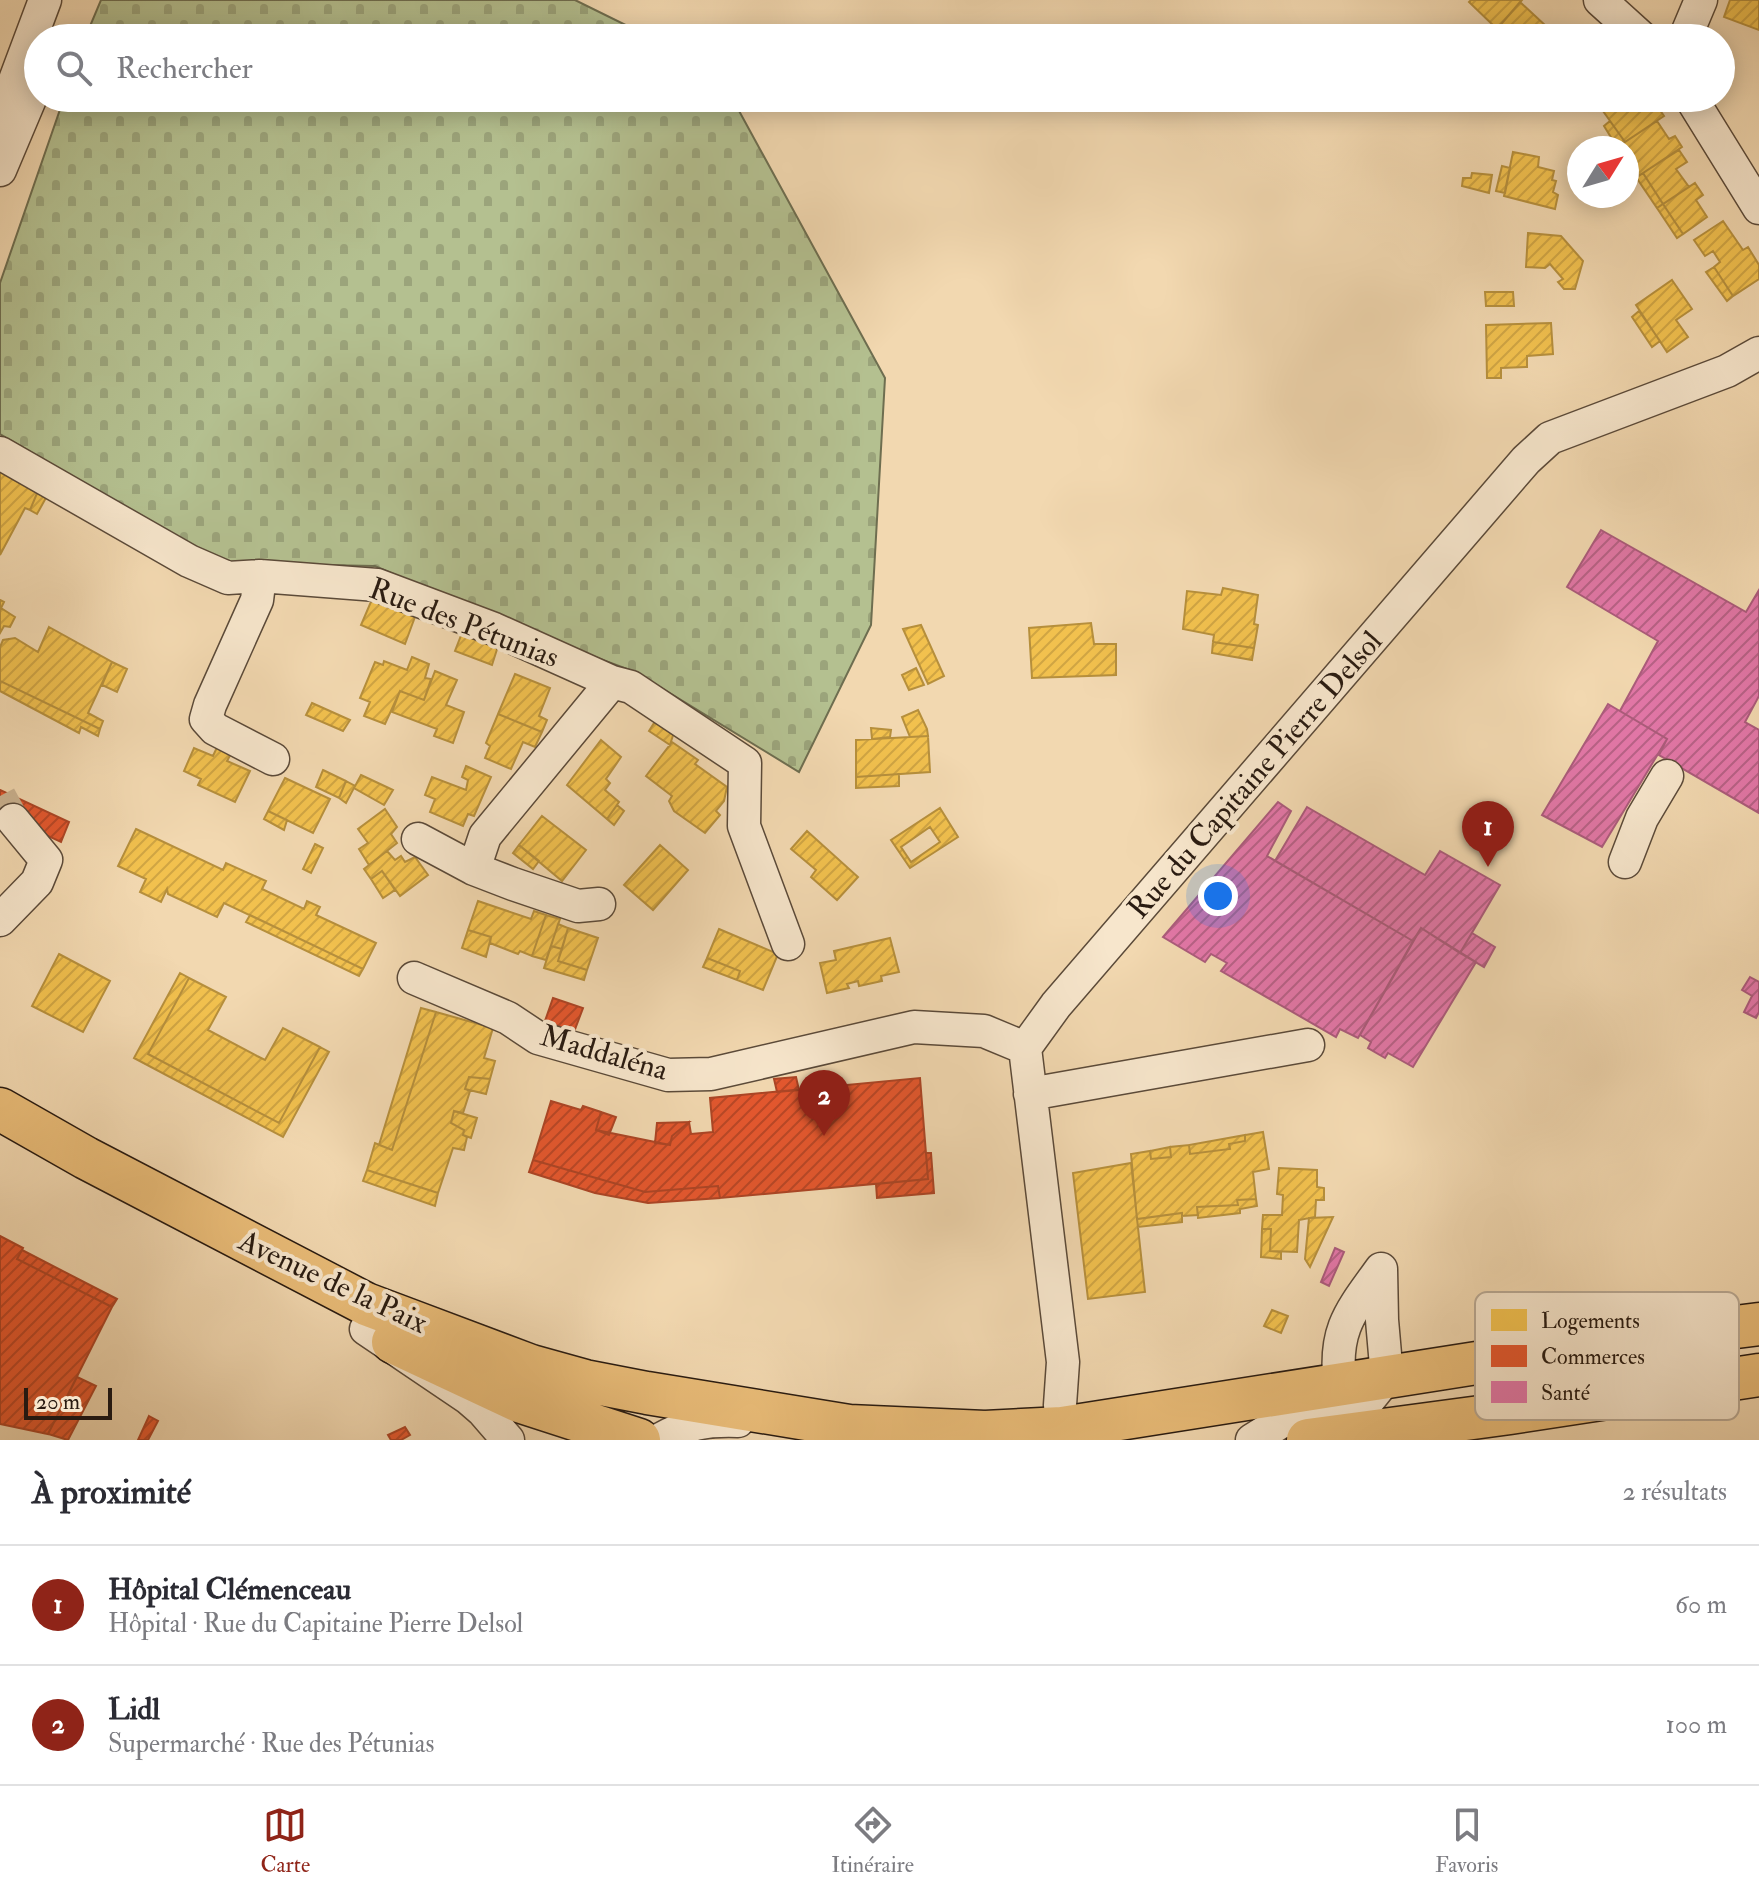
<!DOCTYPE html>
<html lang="fr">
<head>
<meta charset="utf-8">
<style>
  body { margin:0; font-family:"IM FELL Double Pica",serif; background:#f2f2f3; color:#2b2b33 }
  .compass { position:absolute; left:1567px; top:136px; width:72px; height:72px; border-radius:50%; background:#fff; box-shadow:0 4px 20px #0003; rotate:53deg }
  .scale { position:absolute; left:24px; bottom:20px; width:88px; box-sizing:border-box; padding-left:8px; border:4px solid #291b11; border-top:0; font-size:22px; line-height:28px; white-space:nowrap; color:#291b11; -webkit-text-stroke:6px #f7e6cc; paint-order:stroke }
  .you { position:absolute; left:1218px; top:896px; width:28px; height:28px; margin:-20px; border:6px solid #fff; border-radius:50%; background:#1a73e8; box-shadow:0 0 0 12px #1a73e833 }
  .badge { display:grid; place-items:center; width:52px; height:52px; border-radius:50%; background:#8f2418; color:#fff; font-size:26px; font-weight:700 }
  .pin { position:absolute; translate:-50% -66px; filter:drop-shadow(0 2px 4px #0008) }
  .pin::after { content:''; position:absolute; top:42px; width:28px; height:24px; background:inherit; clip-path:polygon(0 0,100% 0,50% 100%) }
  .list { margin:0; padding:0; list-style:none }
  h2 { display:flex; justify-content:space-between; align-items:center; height:104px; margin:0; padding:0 32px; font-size:34px }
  h2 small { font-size:26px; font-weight:400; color:#7c7c81 }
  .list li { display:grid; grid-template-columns:52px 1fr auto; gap:24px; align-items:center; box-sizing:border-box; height:120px; padding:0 32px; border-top:2px solid #e1e1e2 }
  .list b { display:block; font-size:30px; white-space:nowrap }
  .list p { margin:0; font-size:26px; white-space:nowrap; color:#7c7c81 }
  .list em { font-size:26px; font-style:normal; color:#7c7c81 }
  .icon { flex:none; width:44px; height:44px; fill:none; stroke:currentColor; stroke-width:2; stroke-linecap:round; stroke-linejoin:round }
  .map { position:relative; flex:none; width:1759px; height:1440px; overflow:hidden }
  .search { position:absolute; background:#fff; box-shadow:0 4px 20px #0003; left:24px; right:24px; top:24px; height:88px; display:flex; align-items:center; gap:20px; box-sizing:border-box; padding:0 28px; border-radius:44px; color:#7c7c81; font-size:30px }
  .sheet { height:344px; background:#fff }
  nav { display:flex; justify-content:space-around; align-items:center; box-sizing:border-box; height:112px; border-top:2px solid #e1e1e2; background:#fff; font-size:22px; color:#7c7c81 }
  nav a { display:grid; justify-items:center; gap:4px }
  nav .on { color:#8f2418 }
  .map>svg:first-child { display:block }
  .cemetery { fill:url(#cemetery-stones); stroke:#6e6e50; stroke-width:2 }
  .homes { fill:url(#homes-hatch); stroke:#b68f3c; stroke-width:2; fill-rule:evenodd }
  .shops { fill:url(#shops-hatch); stroke:#ac4525; stroke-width:2 }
  .health { fill:url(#health-hatch); stroke:#ab5b7b; stroke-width:2 }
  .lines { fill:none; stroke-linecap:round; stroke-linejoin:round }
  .minor-tunnel { stroke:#cab290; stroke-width:32; stroke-dasharray:32 16; stroke-linecap:butt }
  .minor-casing { stroke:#5b4a39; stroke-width:35 }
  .major-casing { stroke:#291b11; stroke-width:45 }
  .minor { stroke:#f7e6cc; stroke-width:32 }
  .major { stroke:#e9bc78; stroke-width:42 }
  .labels { text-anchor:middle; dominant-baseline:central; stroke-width:8; stroke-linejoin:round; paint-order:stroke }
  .street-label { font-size:30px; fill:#291b11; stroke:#f7e6cc }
  .key { fill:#f7e6cc; stroke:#b9a994; stroke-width:2 }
  .key-label { font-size:22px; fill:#291b11 }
</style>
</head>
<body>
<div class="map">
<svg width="1759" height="1440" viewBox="0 0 1759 1440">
  <defs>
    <pattern id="cemetery-stones" width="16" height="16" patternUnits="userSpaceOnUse" patternTransform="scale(2)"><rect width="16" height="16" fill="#b4c090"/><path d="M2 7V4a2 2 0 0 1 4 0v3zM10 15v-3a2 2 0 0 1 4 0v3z" fill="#9ba47b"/></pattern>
    <pattern id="homes-hatch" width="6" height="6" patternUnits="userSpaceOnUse" patternTransform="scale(2)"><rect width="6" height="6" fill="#f2c14e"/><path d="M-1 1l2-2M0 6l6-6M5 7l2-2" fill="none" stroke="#d0a543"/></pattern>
    <pattern id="shops-hatch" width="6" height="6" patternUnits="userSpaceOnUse" patternTransform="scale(2)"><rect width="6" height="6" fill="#e4572e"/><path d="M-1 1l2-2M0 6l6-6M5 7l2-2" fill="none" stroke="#b94726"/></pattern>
    <pattern id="health-hatch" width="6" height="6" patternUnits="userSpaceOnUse" patternTransform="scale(2)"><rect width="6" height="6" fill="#e377a8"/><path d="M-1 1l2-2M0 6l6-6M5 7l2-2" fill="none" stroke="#b86187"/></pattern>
  </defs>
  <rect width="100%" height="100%" fill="#f2d8b0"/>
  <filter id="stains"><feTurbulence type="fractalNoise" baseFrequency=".0025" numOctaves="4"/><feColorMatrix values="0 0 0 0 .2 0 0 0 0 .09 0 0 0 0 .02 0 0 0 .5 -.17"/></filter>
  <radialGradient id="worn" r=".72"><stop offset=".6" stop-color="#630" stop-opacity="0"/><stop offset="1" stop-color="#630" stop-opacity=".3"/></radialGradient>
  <path class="cemetery" d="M101,0H575L652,38H85Z
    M64,98H732L885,378L871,625L799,772L635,672L525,631L375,566L221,563L0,434V283Z"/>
  <path class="homes" d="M1471,0H1522L1497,29L1469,2Z
    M1730,0H1759V30L1724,17Z
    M1520,2L1546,26L1535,38H1507L1497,29Z
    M1622,98H1637L1645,109L1655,103L1664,116L1625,142L1603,111Z
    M1610,121L1625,142L1617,147L1604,126Z
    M1657,121L1669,139L1675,136L1682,147L1634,179L1627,168V148H1616Z
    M1679,150L1687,162L1676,169L1689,187L1663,204L1643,173Z
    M1513,152L1539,157L1538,167L1554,171L1552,180L1556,181L1553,192L1558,195L1555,209L1504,196Z
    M1502,166L1510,168L1505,193L1496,191Z
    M1472,173L1492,175L1489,193L1462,186L1463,178H1471Z
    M1643,173L1663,204L1657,208L1636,177Z
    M1695,183L1703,195L1696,200L1707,217L1683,234L1663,204Z
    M1663,204L1683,234L1677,238L1657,208Z
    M1723,221L1743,250L1748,247L1759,265V279L1733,296L1714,267L1720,262L1713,251L1705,256L1694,240Z
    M1528,233L1561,236L1583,261L1575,289H1564L1558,282L1563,279L1550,264L1545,268L1526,267Z
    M1714,267L1733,296L1727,301L1706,272Z
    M1672,280L1692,309L1676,320L1688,337L1667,352L1636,305Z
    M1485,292H1513L1514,306H1486Z
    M1639,311L1660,341L1652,347L1632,317Z
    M1551,323L1553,354L1527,356V367L1501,368V378H1487L1486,325Z
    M0,471L38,491L30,510L25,508L0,555Z
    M38,491L47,496L37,514L30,510Z
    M1223,588L1258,595L1254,624L1258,625L1254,648L1213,642L1214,635L1183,629L1187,591L1221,595Z
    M373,597L416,614L405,644L361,625Z
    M0,600L4,602L1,608L15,617L10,627L4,626L0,633Z
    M1091,623L1094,644H1116V675L1032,678L1029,628Z
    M921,625L944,676L928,684L903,629Z
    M49,627L112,662L88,713L103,721L100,729L0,681V647L3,640L15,638L38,652Z
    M462,633L498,646L492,665L455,651Z
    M1213,642L1254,648L1252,660L1212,653Z
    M412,657L429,664L425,678L431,679L424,700L400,691L385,724L364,716L370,702L360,698L375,662L383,665L384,661L407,670Z
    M112,662L127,669L117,692L102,685Z
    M916,668L924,685L909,690L902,675Z
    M435,671L457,680L446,705L464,712L453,743L434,736L437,729L392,712L400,691L424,700Z
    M515,674L550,688L539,716L547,720L542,732L498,714Z
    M0,681L100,729L98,736L81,727L79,733L0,691Z
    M312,703L350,720L343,731L306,715Z
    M918,710L927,729L928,736L910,737L902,717Z
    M498,714L542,732L535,747L523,742L511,769L485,758L490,746L486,743Z
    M656,720L674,732L670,745L649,731Z
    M871,728L891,730L890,737L872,739Z
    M928,736L930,772L856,777V740Z
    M601,740L621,757L606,779L610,783L605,790L619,802L607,819L567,785Z
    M672,742L698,760L695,764L727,787L724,801L716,811L720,815L705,833L674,811L669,801L672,796L646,776Z
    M218,745L232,752L227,761L250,771L235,802L198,785L201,779L184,771L194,748L213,756Z
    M466,766L491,777L474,816L468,814L463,826L430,812L435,799L425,795L432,777L466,790L468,780L462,777Z
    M323,770L346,781L339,798L316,787Z
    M899,774V786L856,788V777Z
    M361,775L393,790L384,805L354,788Z
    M285,778L330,799L313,833L268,811Z
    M346,781L355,786L346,803L339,798Z
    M617,805L624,811L614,825L607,819Z
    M940,808L958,837L910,868L891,840ZM930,827L940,842L911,862L901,847Z
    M385,809L397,827L391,834L397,843L369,865L359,849L368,843L358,829Z
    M268,811L287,820L284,830L264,819Z
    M542,816L586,850L562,881L519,845Z
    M136,829L223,870L226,863L266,881L262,889L304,909L307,901L320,907L316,915L376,943L363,969L224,903L217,917L168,894L167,889L161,902L140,892L146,879L118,866Z
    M807,831L858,877L837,900L811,877L816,870L791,849Z
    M315,844L323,848L311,873L303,869Z
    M519,845L539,861L533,869L513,853Z
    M660,845L688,870L653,910L624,885Z
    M387,851L395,860L401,856L405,862L415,857L428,875L400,896L382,871L371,879L364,869Z
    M382,871L395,890L383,898L371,879Z
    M478,901L531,919L534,911L546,915L532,956L520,951L518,954L490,943L491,937L468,930Z
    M250,915L363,969L359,976L246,922Z
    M546,915L560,919L546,960L532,956Z
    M558,924L568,928L562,949L551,946Z
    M568,928L598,938L587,970L558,961Z
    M719,929L778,954L763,990L737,980L740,971L707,958Z
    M468,930L491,937L486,957L462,948Z
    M890,938L899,972L881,976L882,981L859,986L858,981L847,984L849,988L827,993L820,963L836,960L834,951Z
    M551,946L562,949L558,961L587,970L584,980L544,968Z
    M59,954L110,981L83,1032L32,1006Z
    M707,958L740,971L737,980L703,967Z
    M180,973L189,978L148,1054L279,1123L320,1047L329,1052L283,1137L134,1058Z
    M189,978L226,997L208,1030L257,1056L265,1060L283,1028L320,1047L279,1123L148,1054Z
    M421,1008L436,1012L392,1150L379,1145Z
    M436,1012L493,1028L484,1058L495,1061L490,1079L469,1077L465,1089L470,1091L463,1113L454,1111L451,1123L464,1130L463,1135L467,1137L464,1150L453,1148L438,1193L367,1170L375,1143L392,1150Z
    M469,1077L490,1079L486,1094L465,1089Z
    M454,1111L477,1118L471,1138L463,1135L464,1130L451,1123Z
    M1263,1132L1269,1169L1253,1172L1256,1199L1237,1200L1238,1205L1197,1207L1198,1215L1182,1216V1213L1137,1219L1131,1154L1150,1151L1151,1159L1171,1157L1170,1147L1189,1145L1190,1154L1230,1149L1229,1144L1245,1141V1135Z
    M1245,1135V1141L1229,1144L1230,1149L1190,1154L1189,1145Z
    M1170,1147L1171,1157L1151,1159L1150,1151Z
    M1131,1163L1145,1292L1088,1299L1073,1173Z
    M1279,1168L1317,1170V1187L1324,1188V1200H1316L1315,1217L1299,1220L1297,1252L1270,1251L1271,1229H1262L1263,1215H1282L1283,1195L1277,1194Z
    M367,1170L438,1193L435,1206L363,1181Z
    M1256,1199L1257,1206L1240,1209V1213L1198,1218L1197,1207L1238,1205L1237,1200Z
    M1182,1213V1222L1138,1227L1137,1219Z
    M1333,1217L1310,1267L1305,1259L1309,1218Z
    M1262,1229H1271L1270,1251L1281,1252V1259L1261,1257Z
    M1272,1310L1288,1316L1281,1333L1264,1326Z"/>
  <path class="shops" d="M0,790L69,822L61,842L0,814Z
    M553,998L583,1008L574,1032L545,1021Z
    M796,1077L799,1090L777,1092L774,1079Z
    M920,1078L928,1179L720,1198L718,1186L645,1192L533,1160L551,1101L581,1110L583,1106L601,1112L596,1130L670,1145L672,1136L689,1122L691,1134L713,1132L710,1098Z
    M601,1112L616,1117L609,1135L596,1130Z
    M689,1122L672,1136L670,1145L655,1143L657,1123Z
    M926,1153H931L934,1193L877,1198L876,1184L928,1179Z
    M533,1160L645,1192L718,1186L720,1198L648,1203L595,1193L529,1172Z
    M0,1236L23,1248L17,1259L112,1307L48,1434L0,1424Z
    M22,1250L117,1299L112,1307L17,1259Z
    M77,1377L96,1386L68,1440L48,1434Z
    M149,1416L158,1421L148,1440H138Z
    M405,1427L410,1435L401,1440H391L388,1435Z"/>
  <path class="health" d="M1601,530L1746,612L1759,590V696L1745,722L1759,730V813L1659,755L1667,739L1620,711L1658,641L1567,587Z
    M1608,704L1667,739L1602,847L1542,815Z
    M1278,802L1291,811L1267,856L1413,941L1358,1038L1340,1029L1336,1037L1221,971L1227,963L1211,954L1205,962L1163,937Z
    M1307,807L1425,875L1440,851L1500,885L1460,953L1421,928L1413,941L1275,861Z
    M1421,928L1476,962L1413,1067L1388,1053L1385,1058L1368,1048L1371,1042L1360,1035Z
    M1472,933L1495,947L1484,967L1460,953Z
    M1750,977L1759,982V1012L1756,1018L1744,1012L1752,996L1742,990Z
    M1335,1248L1344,1252L1329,1286L1321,1282Z"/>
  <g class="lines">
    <path class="minor-tunnel" d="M0,796L13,820"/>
    <g class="minor-casing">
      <path id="minor" d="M1600,0L1642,38
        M1685,38L1701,0
        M1691,98L1759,208
        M0,120L45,0
        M0,170L30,99
        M0,453L189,561L228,578L260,576L377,585L494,629L612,682L631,687L745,763L744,826L788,944
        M260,576L257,600L210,705L206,719L215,729L273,759
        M418,839L474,869L513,884L578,906L599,904
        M1625,862L1642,818L1667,776
        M474,869L485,836L612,682
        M0,920L37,882L46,860L13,820
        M414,978L508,1018L538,1038L668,1075L711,1074L914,1027L984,1031L1025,1048
        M1030,1094L1308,1045
        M366,1329L468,1398L483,1411L508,1440
        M1357,1396L1340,1386C1333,1330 1350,1312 1381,1269
        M659,1440C689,1423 704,1420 738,1421
        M1063,1440L1060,1405L1063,1362L1025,1048L1056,1005L1526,460L1550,438L1727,371L1759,353
        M1252,1440L1281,1422L1345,1412L1367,1402L1387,1377L1382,1320L1381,1269"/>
    </g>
    <g class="major-casing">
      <path id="major" d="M0,1109L86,1158L366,1304L531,1366L585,1381L647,1393L849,1426L985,1432L1062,1428L1585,1346L1759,1324
        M393,1342L519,1401L639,1440
        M1308,1440L1510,1413L1759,1375"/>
    </g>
    <use href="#minor" class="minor"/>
    <use href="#major" class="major"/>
  </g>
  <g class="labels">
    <g class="street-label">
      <text transform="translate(464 623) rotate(21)">Rue des Pétunias</text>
      <text transform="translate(1255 775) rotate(-49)">Rue du Capitaine Pierre Delsol</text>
      <text transform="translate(604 1053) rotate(16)">Maddaléna</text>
      <text transform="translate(333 1282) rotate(25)">Avenue de la Paix</text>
    </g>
  </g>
  <rect x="1475" y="1292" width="264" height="128" rx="12" class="key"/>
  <rect x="1491" y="1309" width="36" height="22" fill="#f2c14e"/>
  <rect x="1491" y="1345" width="36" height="22" fill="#e4572e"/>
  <rect x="1491" y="1381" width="36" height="22" fill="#e377a8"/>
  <g class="key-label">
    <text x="1541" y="1328">Logements</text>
    <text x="1541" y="1364">Commerces</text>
    <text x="1541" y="1400">Santé</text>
  </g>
  <rect width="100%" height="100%" filter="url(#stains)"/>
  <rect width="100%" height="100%" fill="url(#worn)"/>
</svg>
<svg class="compass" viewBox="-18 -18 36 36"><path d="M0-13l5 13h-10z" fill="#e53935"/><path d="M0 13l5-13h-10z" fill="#7c7c81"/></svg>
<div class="scale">20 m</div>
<div class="you"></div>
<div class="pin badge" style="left:1488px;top:867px">1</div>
<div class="pin badge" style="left:824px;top:1136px">2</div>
<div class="search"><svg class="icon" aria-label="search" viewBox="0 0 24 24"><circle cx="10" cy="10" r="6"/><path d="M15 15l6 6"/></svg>Rechercher</div>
</div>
<section class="sheet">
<h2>À proximité<small>2 résultats</small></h2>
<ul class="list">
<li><span class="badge">1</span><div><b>Hôpital Clémenceau</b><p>Hôpital · Rue du Capitaine Pierre Delsol</p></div><em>60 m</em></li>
<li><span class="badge">2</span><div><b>Lidl</b><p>Supermarché · Rue des Pétunias</p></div><em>100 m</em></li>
</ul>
</section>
<nav>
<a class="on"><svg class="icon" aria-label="map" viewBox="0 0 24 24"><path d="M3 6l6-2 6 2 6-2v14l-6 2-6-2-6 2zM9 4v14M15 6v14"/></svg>Carte</a>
<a><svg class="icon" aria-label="directions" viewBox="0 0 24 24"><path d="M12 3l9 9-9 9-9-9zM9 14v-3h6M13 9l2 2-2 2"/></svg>Itinéraire</a>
<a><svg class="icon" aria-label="saved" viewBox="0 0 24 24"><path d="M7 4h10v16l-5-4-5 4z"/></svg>Favoris</a>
</nav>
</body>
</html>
